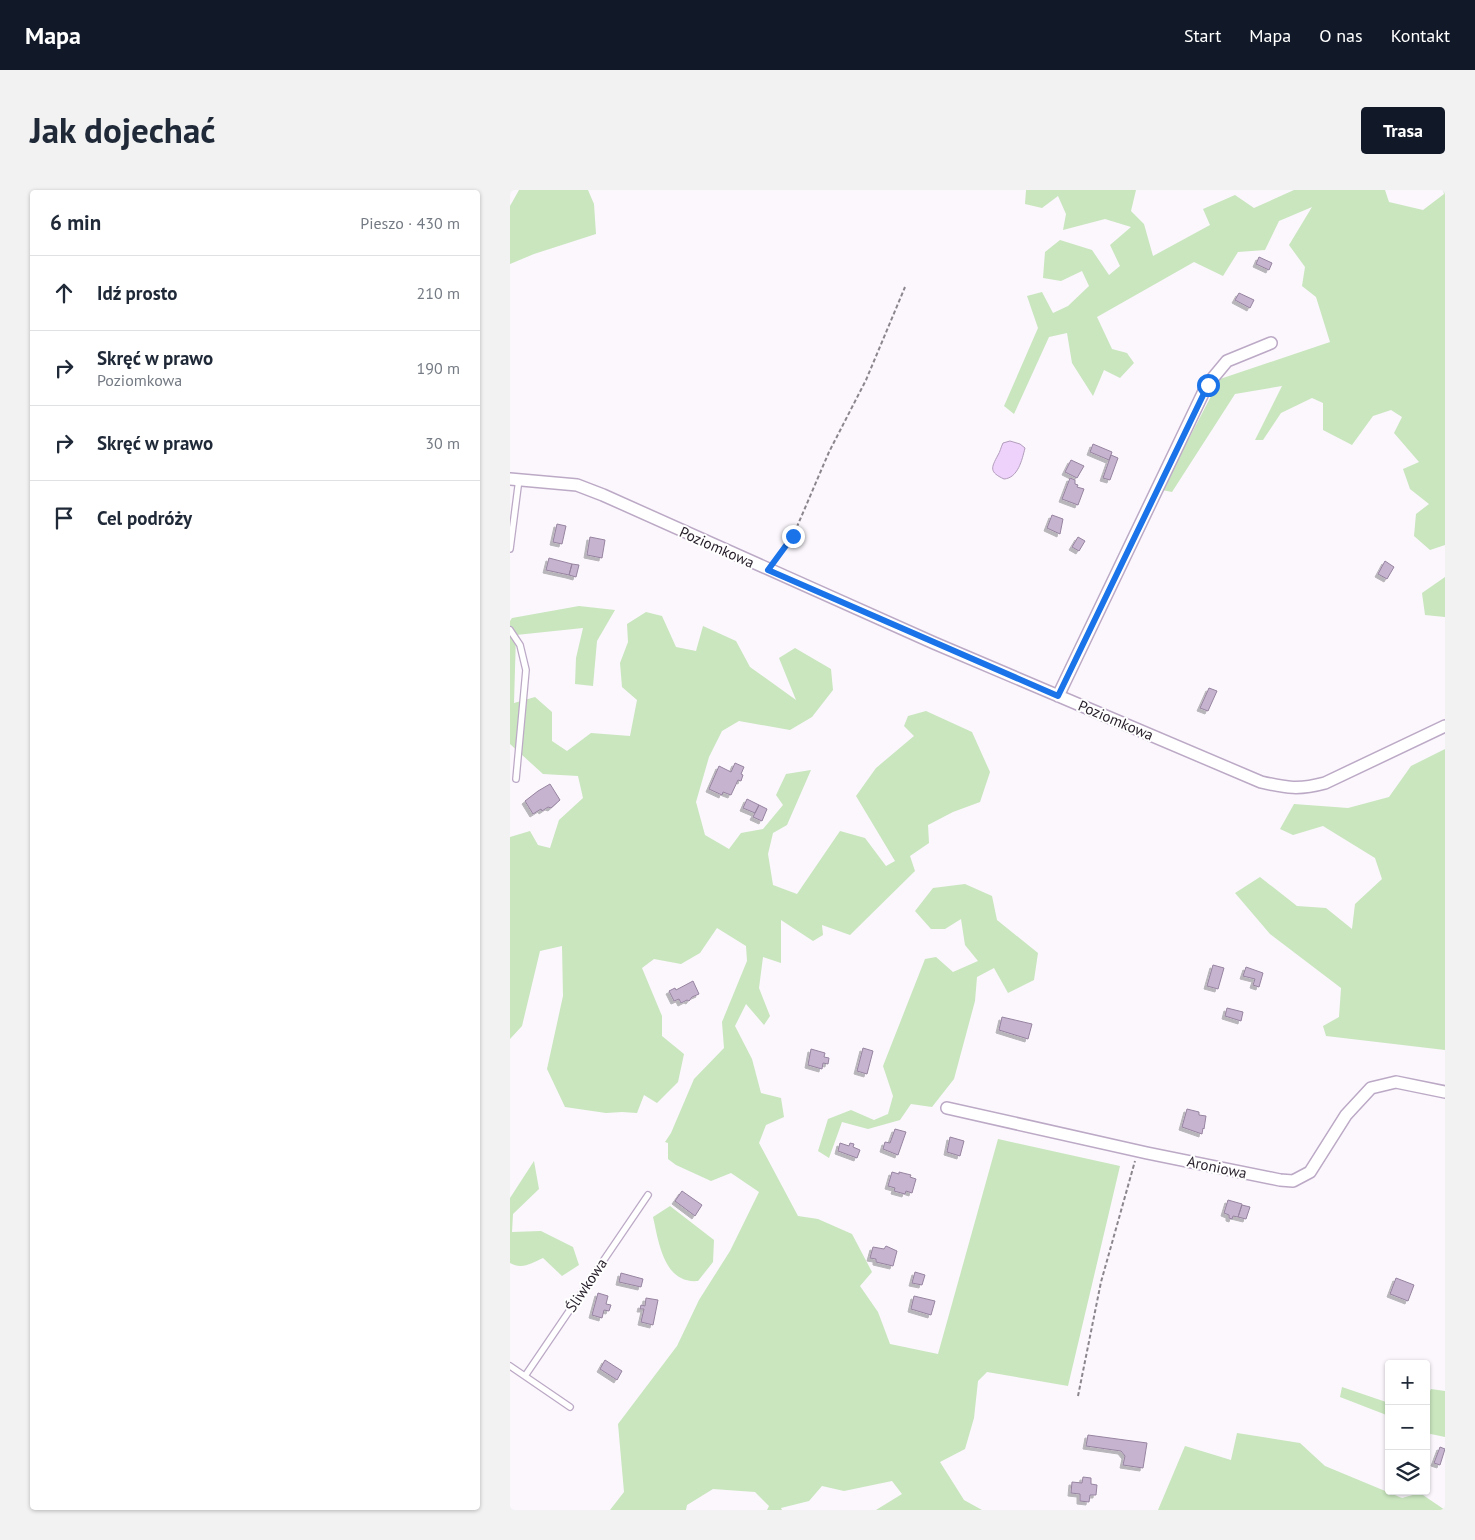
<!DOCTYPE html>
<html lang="pl">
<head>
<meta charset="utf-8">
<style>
  body { margin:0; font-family:"PT Sans",sans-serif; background:#f2f2f3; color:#1f2937 }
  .controls { position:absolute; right:15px; bottom:15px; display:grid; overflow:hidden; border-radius:5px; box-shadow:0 1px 4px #0004 }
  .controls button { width:45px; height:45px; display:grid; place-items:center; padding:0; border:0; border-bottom:1px solid #e0e1e3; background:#fff; color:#1f2937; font:25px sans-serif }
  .stop { position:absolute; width:15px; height:15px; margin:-11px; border:4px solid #1a73e8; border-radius:50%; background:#fff }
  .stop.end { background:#1a73e8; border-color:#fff; box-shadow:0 1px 5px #0008 }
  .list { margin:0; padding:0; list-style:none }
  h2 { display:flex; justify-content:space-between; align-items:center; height:65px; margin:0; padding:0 20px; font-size:21px }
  h2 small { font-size:16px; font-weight:400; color:#747a83 }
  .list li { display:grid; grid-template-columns:32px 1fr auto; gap:15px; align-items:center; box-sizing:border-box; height:75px; padding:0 20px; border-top:1px solid #e0e1e3 }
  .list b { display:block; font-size:19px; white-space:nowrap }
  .list p { margin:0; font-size:16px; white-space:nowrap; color:#747a83 }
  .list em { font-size:16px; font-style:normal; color:#747a83 }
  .icon { flex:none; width:28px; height:28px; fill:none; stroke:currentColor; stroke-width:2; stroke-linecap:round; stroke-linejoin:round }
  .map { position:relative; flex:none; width:935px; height:1320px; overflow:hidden; border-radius:5px }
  header { display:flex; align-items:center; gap:30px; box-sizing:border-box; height:70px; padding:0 25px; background:#111827; color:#fff }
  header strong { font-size:24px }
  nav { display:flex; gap:28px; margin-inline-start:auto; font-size:18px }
  .intro { display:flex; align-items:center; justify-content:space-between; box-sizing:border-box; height:120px; padding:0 30px }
  h1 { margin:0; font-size:35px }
  .button { padding:12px 22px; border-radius:5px; background:#111827; color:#fff; font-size:18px; font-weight:700 }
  main { display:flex; gap:30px; padding:0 30px }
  aside { flex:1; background:#fff; border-radius:5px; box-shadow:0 1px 4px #0004 }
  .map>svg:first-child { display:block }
  .green { fill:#c9e6be }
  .water { fill:#eed2fb; stroke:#b29cbc }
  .building { fill:#c6b3d0; stroke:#9784a0; filter:url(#shadow) }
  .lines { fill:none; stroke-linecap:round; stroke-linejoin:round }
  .lane-casing { stroke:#bca9c6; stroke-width:8 }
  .street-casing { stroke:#bca9c6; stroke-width:14 }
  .path { stroke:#8b858d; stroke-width:2; stroke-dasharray:4 2.5; stroke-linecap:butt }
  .lane { stroke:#fff; stroke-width:5.5 }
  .street { stroke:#fff; stroke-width:11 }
  .route { stroke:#1a73e8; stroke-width:6 }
  .labels { text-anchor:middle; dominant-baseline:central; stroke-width:4; stroke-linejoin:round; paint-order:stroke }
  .street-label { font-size:15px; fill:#271f2a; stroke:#fff }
</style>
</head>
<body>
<header>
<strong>Mapa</strong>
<nav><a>Start</a><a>Mapa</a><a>O nas</a><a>Kontakt</a></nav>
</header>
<div class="intro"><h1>Jak dojechać</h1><a class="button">Trasa</a></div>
<main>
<aside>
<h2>6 min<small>Pieszo · 430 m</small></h2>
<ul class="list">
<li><svg class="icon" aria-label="ahead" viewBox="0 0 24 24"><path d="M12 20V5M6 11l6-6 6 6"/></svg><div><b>Idź prosto</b></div><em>210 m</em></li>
<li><svg class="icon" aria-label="right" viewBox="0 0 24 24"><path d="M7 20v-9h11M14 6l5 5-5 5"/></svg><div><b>Skręć w prawo</b><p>Poziomkowa</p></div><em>190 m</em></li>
<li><svg class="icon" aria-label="right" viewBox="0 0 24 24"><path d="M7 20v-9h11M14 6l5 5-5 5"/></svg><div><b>Skręć w prawo</b></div><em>30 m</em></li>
<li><svg class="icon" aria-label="arrive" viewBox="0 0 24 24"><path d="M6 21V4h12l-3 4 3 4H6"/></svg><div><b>Cel podróży</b></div></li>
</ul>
</aside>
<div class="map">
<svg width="935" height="1320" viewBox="0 0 935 1320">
  <defs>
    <filter id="shadow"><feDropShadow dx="-3" dy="3" stdDeviation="0" flood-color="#0004"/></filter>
  </defs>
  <rect width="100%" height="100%" fill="#fbf7fd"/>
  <path class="green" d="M9,0H78L84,14L86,44L24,64L0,74V16Z
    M516,0H626L621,21L634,34L643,66L700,35L693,19L725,5L744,18L784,0H875L879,12L913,20L934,4L933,0H935V355L920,360L904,346L906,324L919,314L900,299L893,279L909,272L884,243L892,227L881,220L863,226L842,255L813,240V213L802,208L771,223L753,250H745L772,196L725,204L662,302L652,300L710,189L820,152L806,107L792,96L795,77L779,55L802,17L769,31L755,60L728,62L713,86L684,72L587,127L602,159L617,163L624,173L610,188L594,180L583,206L562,173L557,143L539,147L504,224L494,216L528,138L517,106L532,102L543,123L558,116L579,96L572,81L551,91L533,88L535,62L550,50L582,60L599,85L610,76L600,55L621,37L595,29L553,40L556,24L548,6L532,18L515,14Z
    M935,387V427L915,425L912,403Z
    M69,416L105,420L87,451L83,496L65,494L66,468L73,438L6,445L4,513L25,507L42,522V551L57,561L81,543L120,546L127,510L112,497L110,473L118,452L117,434L136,422L152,426L166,457L186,461L193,436L226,451L240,477L286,510L269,468L285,458L321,479L323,500L302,527L280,540L229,531L212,541L199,567L186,612L195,645L219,659L231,643L253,639L273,615L266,605L276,584L301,580L277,635L263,643L258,664L263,695L287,704L330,641L355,648L376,676L385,671L346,606L366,578L404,546L394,536L398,526L416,521L462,542L480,582L470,612L443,622L418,635L419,653L400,666L405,681L340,745L312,735L313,745L303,751L271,730V773L253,767L249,798L260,826L254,835L236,814L225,836L242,869L251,903L271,908L274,927L256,935L249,953L288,1026L308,1029L342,1044L362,1082L350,1096L368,1122L380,1154L428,1164L488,949L610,976L558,1196L477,1182L468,1191L464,1228L455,1259L430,1272L454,1310L472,1320H366L392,1304L382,1291L334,1301L312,1296L299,1311L271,1318L272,1320H257L259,1316L245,1302L203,1299L177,1315L176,1320H100L114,1302L108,1234L167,1156L189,1110L220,1061L249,1002L221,983L201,991L166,975L158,969V953L155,952L161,943L184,889L214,858L212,832L237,771L236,756L207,738L190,763L171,774L144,769L132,778L152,826V846L174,864L168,892L147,913L134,905L127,923L112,922L96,923L55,917L37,879L53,806L52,756L30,761L12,836L0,849V647L20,641L28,655L40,658L49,630L73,608L68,586L33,584L0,554V431L2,428Z
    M935,559V860L816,846L813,836L829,827L831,798L760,744L725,703L750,687L787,716L816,718L842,739L845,714L872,689L865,668L813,636L783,645L770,639L784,614L838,618L879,607L901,576Z
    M455,694L482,706L487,730L528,763L524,790L498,803L484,778L467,787L465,811L444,889L422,917L401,914L390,930L358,939L332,932L319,968L308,961L318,929L341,920L364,930L378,924L383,906L373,876L415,769L426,767L443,782L468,771L455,755L451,729L435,739H421L405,721L423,698Z
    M24,971L29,999L3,1024L2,1042L31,1041L63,1057L69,1075L52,1086L33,1068C22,1073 12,1080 0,1073V1008Z
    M160,1016L204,1050L203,1072L188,1091C154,1094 149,1053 143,1027Z
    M832,1197L879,1213V1226L830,1207Z
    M921,1199L935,1201V1247L916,1243V1209Z
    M727,1243L790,1253L815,1276L892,1308L910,1303L935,1320H648L675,1256L721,1270Z"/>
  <path class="water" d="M500,251L510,254L515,258C512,270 508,288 494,289C479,282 481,278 488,265C490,262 491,257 493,253Z"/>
  <path class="building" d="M749,67L762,73L759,80L746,74Z
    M729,103L744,110L740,118L725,110Z
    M583,254L602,262L599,270L580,262Z
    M601,265L608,268L600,290L593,288Z
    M561,270L574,276L567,288L555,282Z
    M560,288L565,290V294L568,295L567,297L574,299L568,315L552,309Z
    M542,325L553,329L550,344L537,338Z
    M47,334L56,336L52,354L43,352Z
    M80,347L95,350L92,368L77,365Z
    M568,347L575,351L569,361L562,357Z
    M39,368L62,374L59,385L36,380Z
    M875,371L884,377L877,389L868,384Z
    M62,374L69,375L66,387L59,385Z
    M699,498L707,501L698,521L690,518Z
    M225,573L234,577L231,584L233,585L231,591L228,590L221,605L213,602L212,605L199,599L209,576L221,582Z
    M40,594L50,610L41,618L38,617L32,621L31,619L23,624L15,611L28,601Z
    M237,609L249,615L245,623L233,618Z
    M249,615L257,619L252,631L243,627Z
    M703,775L714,778L708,799L697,796Z
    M736,777L753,783L749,797L743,795L745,789L733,786Z
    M183,791L189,804L182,807L179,811L177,810L171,813L169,809L164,811L159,801L165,798L166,800Z
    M717,818L733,822L731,831L715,826Z
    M492,827L522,834L518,849L489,840Z
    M353,858L363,861L357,884L347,881Z
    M301,859L315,863L314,867L319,868L318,874L313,873L312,879L298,875Z
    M677,919L689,922V925L696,926L694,939L693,938L692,944L672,937Z
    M385,939L396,942L388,965L373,959L375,952L380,953Z
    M440,947L454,951L450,966L437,962Z
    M330,953L339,956L340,953L344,954L343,957L350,960L347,968L328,961Z
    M382,982L389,984V982L401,985L400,987L406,989L402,1003L396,1001L395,1004L384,1001L385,998L378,996Z
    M172,1001L192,1015L185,1026L165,1011Z
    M718,1010L732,1014L728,1027L723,1026L722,1029L719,1028V1025L714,1023Z
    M732,1015L740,1017L736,1029L728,1027Z
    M376,1056L387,1061L383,1076L366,1072V1069L360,1068L363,1057L374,1059Z
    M405,1082L415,1085L412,1095L402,1093Z
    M111,1083L133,1089L131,1097L109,1092Z
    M886,1088L904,1095L898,1111L880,1104Z
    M88,1103L98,1106L96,1114L101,1115L99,1121L94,1120L92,1128L82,1125Z
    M404,1106L425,1111L421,1125L401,1119Z
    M136,1108L148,1110L143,1135L131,1132L134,1119H130L131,1115L135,1116Z
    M95,1170L112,1181L107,1190L90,1179Z
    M578,1245L637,1253L633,1278L613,1275L615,1266L611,1261L576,1256Z
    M930,1257L935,1259L930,1275L924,1273Z
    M573,1287L581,1288V1294L587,1295L586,1305H580L579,1312L570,1311V1304L561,1303L562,1292L572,1293Z"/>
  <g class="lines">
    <g class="lane-casing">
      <path id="lane" d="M0,359L9,289
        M0,440L10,455L16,480L6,589
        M0,1176L60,1217
        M15,1186L138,1005"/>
    </g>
    <g class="street-casing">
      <path id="street" d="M0,289L67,295L93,305L424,453L751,592C777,598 789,600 815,593L935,536
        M548,506L697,195L717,171L761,153
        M437,918L637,963L770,990L783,991L800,982L836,925L861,898L886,892L935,902"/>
    </g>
    <path class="path" d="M266,370L283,346L319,262L356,190L395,97
      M568,1206L591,1092L625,971"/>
    <use href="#lane" class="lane"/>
    <use href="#street" class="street"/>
  </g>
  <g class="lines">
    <path class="route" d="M283,346L258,380L548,506L698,195"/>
  </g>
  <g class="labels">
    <g class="street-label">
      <text transform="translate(207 357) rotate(24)">Poziomkowa</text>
      <text transform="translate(606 530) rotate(23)">Poziomkowa</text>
      <text transform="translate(707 977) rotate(12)">Aroniowa</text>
      <text transform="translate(76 1095) rotate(-56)">Śliwkowa</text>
    </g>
  </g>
</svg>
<div class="controls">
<button>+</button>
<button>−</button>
<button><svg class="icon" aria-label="layers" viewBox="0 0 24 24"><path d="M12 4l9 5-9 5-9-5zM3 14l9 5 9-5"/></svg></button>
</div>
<div class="stop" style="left:698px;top:195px"></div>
<div class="stop end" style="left:283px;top:346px"></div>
</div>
</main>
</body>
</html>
